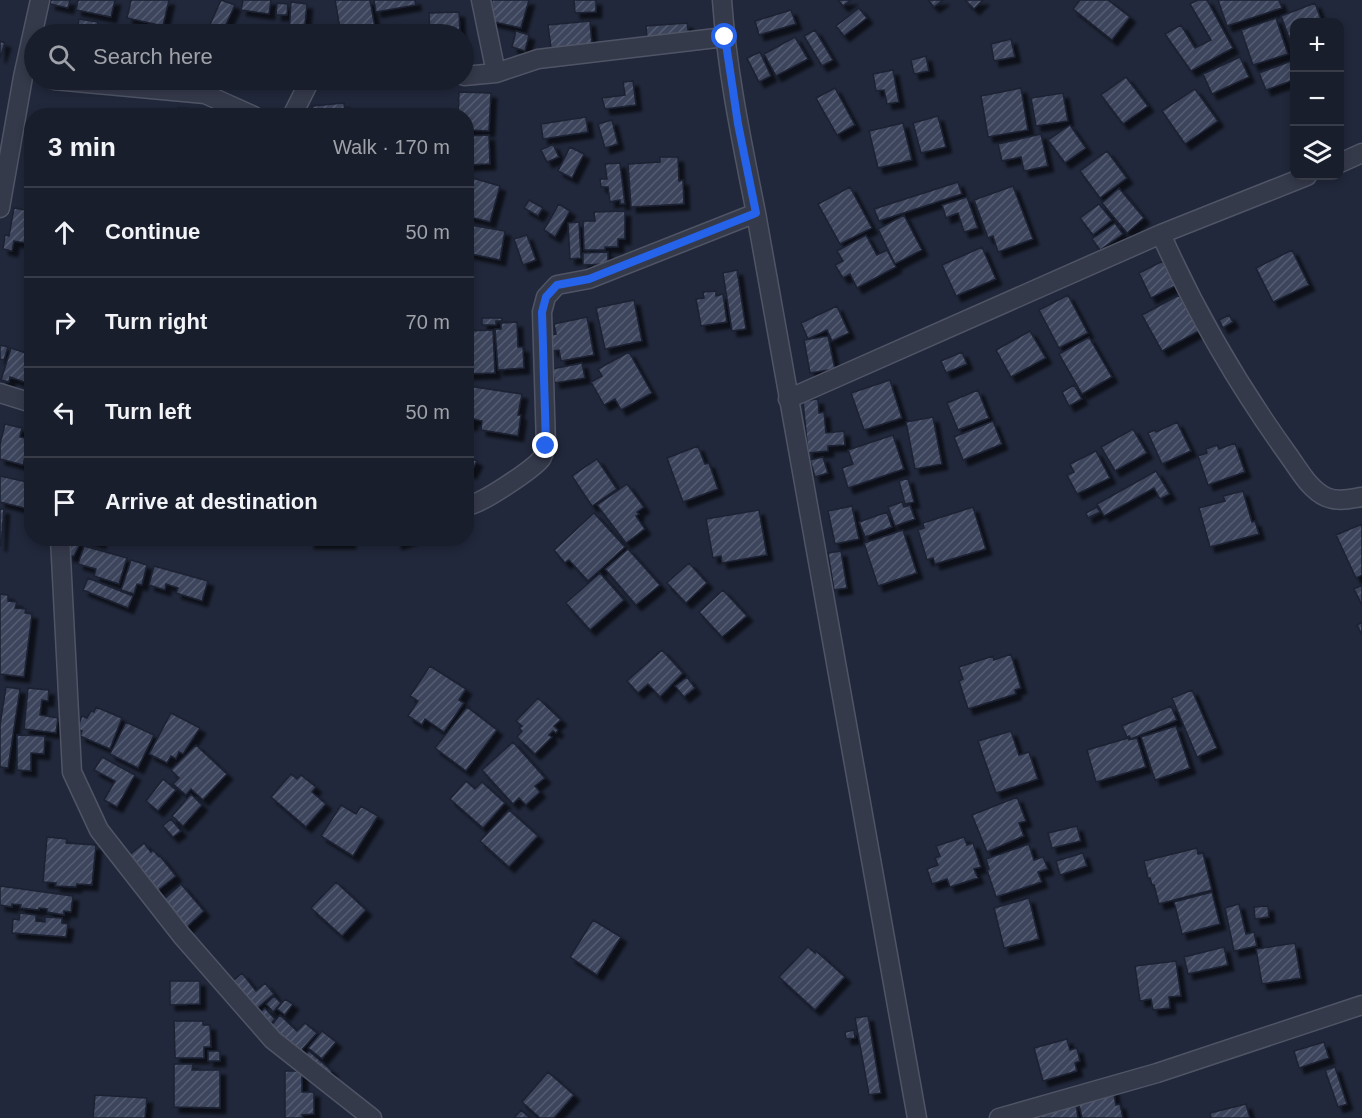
<!DOCTYPE html>
<html lang="en">
<head>
<meta charset="utf-8">
<style>
  body { margin:0; font-family:Arial,sans-serif; background:#262b38; color:#f1f3f6 }
  .controls { position:absolute; right:18px; top:18px; display:grid; overflow:hidden; border-radius:12px; box-shadow:0 3px 9px #0003 }
  .controls button { width:54px; height:54px; display:grid; place-items:center; padding:0; border:0; border-bottom:2px solid #373c48; background:#191e2c; color:#f1f3f6; font:30px sans-serif }
  .stop { position:absolute; width:18px; height:18px; margin:-14px; border:4px solid #2563eb; border-radius:50%; background:#fff }
  .stop.end { background:#2563eb; border-color:#fff; box-shadow:0 2px 6px #0008 }
  .list { margin:0; padding:0; list-style:none }
  h2 { display:flex; justify-content:space-between; align-items:center; height:78px; margin:0; padding:0 24px; font-size:26px }
  h2 small { font-size:20px; font-weight:400; color:#9fa2a9 }
  .list li { display:grid; grid-template-columns:39px 1fr auto; gap:18px; align-items:center; box-sizing:border-box; height:90px; padding:0 24px; border-top:2px solid #373c48 }
  .list b { display:block; font-size:22px; white-space:nowrap }
  .list em { font-size:20px; font-style:normal; color:#9fa2a9 }
  .icon { flex:none; width:33px; height:33px; fill:none; stroke:currentColor; stroke-width:2; stroke-linecap:round; stroke-linejoin:round }
  .map { position:relative; flex:none; width:1362px; height:1118px; overflow:hidden }
  .search { position:absolute; background:#191e2c; box-shadow:0 3px 9px #0003; left:24px; top:24px; width:450px; height:66px; display:flex; align-items:center; gap:15px; box-sizing:border-box; padding:0 21px; border-radius:33px; color:#9fa2a9; font-size:22px }
  .panel { position:absolute; background:#191e2c; box-shadow:0 3px 9px #0003; left:24px; top:108px; width:450px; height:438px; border-radius:24px }
  .map>svg:first-child { display:block }
  .building { fill:url(#building-hatch); stroke:#1c2132; stroke-width:1.5; filter:url(#shadow) }
  .lines { fill:none; stroke-linecap:round; stroke-linejoin:round }
  .street-casing { stroke:#505566; stroke-width:21 }
  .street { stroke:#353a4b; stroke-width:18 }
  .route { stroke:#2563eb; stroke-width:8 }
</style>
</head>
<body>
<div class="map">
<svg width="1362" height="1118" viewBox="0 0 1362 1118">
  <defs>
    <pattern id="building-hatch" width="6" height="6" patternUnits="userSpaceOnUse" patternTransform="scale(1.5)"><rect width="6" height="6" fill="#3d445c"/><path d="M-1 1l2-2M0 6l6-6M5 7l2-2" fill="none" stroke="#565d72"/></pattern>
    <filter id="shadow"><feDropShadow dx="5.5" dy="5.5" stdDeviation="1.5" flood-color="#0009"/></filter>
  </defs>
  <rect width="100%" height="100%" fill="#21283b"/>
  <path class="building" d="M51,0H70L68,8L50,4Z
    M78,0H115L111,17L76,10Z
    M131,0H169L163,26L127,18Z
    M221,0L235,5L222,33L209,27Z
    M243,0H271L269,14L241,10Z
    M335,0H370L376,33L341,34Z
    M374,0H415L416,5L376,12Z
    M492,0H529L521,28L490,21Z
    M574,0H596V12L575,13Z
    M838,0H851L843,6Z
    M928,0H943L934,7Z
    M965,0H983L974,9Z
    M1080,0H1108L1130,17L1112,40L1073,9Z
    M1198,0H1207L1233,48L1191,71L1165,34L1181,25L1195,48L1211,40L1190,4Z
    M1218,0H1279L1282,8L1227,26Z
    M291,2L307,4L304,34H289Z
    M277,3L288,4L287,15H276Z
    M1315,3L1322,22H1294V42L1291,43L1281,16Z
    M859,8L867,18L844,36L836,26Z
    M791,10L796,24L759,35L755,21Z
    M459,12L460,34H430L429,13Z
    M1276,18L1288,54L1253,65L1241,30Z
    M79,19L98,22L95,34H76Z
    M590,21L592,44L551,48L548,25Z
    M687,23L689,36L647,39L646,26Z
    M104,26L158,34H103Z
    M815,30L833,60L822,66L804,36Z
    M516,31L529,35L525,51L512,47Z
    M795,37L808,59L776,76L764,54Z
    M1011,39L1015,57L994,61L991,44Z
    M0,41L5,43L0,58Z
    M760,52L771,76L759,82L747,58Z
    M926,56L929,71L914,74L911,60Z
    M1240,57L1249,77L1212,94L1203,74Z
    M1294,60V80L1266,90L1259,73Z
    M893,70L899,102L887,104L884,90L876,91L873,74Z
    M1126,77L1148,106L1123,124L1101,95Z
    M633,81L636,105L605,109L602,98L625,95L623,82Z
    M835,88L855,125L837,135L816,98Z
    M1021,88L1028,130L988,137L981,96Z
    M1195,89L1218,121L1185,144L1162,111Z
    M459,92L491,93L489,131L466,130V116H458Z
    M1063,93L1068,121L1036,126L1031,98Z
    M344,103L345,116H314L312,106Z
    M178,107L208,111L207,116H177Z
    M938,116L946,147L921,153L913,123Z
    M586,117L588,132L543,139L541,124Z
    M612,120L618,144L605,148L598,124Z
    M903,123L912,160L878,168L869,131Z
    M1070,125L1086,148L1065,163L1048,140Z
    M1041,134L1048,166L1024,171L1021,157L1002,161L998,144Z
    M489,135L490,164L466,165V136Z
    M553,144L559,157L547,162L541,150Z
    M570,147L584,154L572,178L558,171Z
    M1107,151L1127,178L1100,198L1080,171Z
    M660,157H678L679,181L683,180L684,204L631,207L628,164L660,162Z
    M620,163L625,204H620V200L610,202L608,187H601L600,179H607L605,164Z
    M469,177L500,186L490,222L466,216V186Z
    M958,182L962,194L879,221L874,209Z
    M1013,186L1033,239L998,252L993,236L988,238L974,200Z
    M850,187L872,228L840,244L818,204Z
    M1119,188L1144,218L1127,233L1102,203Z
    M967,197L978,228L964,232L958,213L946,218L942,205Z
    M529,200L543,208L538,216L524,208Z
    M559,204L570,211L555,237L544,230Z
    M1099,204L1112,220L1093,235L1080,218Z
    M14,208L32,211V244L14,241L12,251L3,249L5,235L9,236Z
    M625,211V239H618V247H605V250H584L583,221H595L594,212Z
    M904,215L922,250L895,264L878,229Z
    M579,222L581,258L570,259L568,223Z
    M1115,223L1123,234L1100,250L1092,239Z
    M470,225L505,231L500,260L466,253Z
    M527,235L536,260L523,265L514,239Z
    M866,235L877,255L887,250L896,267L857,288L850,274L843,278L835,265L843,261L837,251Z
    M982,247L996,279L956,296L942,265Z
    M1292,250L1309,285L1273,302L1256,268Z
    M608,252V264L583,265V253Z
    M1163,261L1175,286L1151,298L1139,273Z
    M737,270L746,329L732,331L723,273Z
    M716,291V296L723,294L727,322L701,326L696,299L704,298L703,292Z
    M1068,295L1088,333L1059,348L1039,310Z
    M1179,295L1199,331L1162,351L1142,315Z
    M634,300L642,341L605,349L596,308Z
    M837,306L849,333L832,341L827,330L808,339L801,323Z
    M1229,315L1233,322L1223,328L1219,320Z
    M587,317L594,355L561,361L559,350L552,351L549,335L556,334L554,324Z
    M482,318H502V321H496V325H482Z
    M517,322L518,347H523L524,368L498,370L495,329H501V323Z
    M493,330L495,373L466,374V331Z
    M1030,331L1046,358L1011,377L996,350Z
    M828,336L835,369L810,373L804,340Z
    M1089,337L1112,377L1082,394L1059,354Z
    M0,345L8,347L4,360L0,359Z
    M11,348L32,355V370L27,383L10,377L9,382L1,380Z
    M629,352L652,393L621,410L615,399L604,405L591,382L602,376L598,369Z
    M962,352L967,364L946,373L941,361Z
    M582,363L585,378L555,383L552,369Z
    M890,380L902,418L864,430L851,393Z
    M1074,385L1082,399L1069,406L1062,392Z
    M468,386L522,394L518,415H521L518,436L481,430L482,421L473,419L472,425L466,424Z
    M978,390L989,418L958,430L947,403Z
    M818,399L819,413L824,412L826,433L844,431L845,445L828,446V451L808,453L803,401Z
    M933,417L942,464L915,469L906,422Z
    M993,421L1002,444L963,460L954,437Z
    M1177,422L1191,451L1162,464L1148,433L1155,430L1156,432Z
    M5,424L22,428L20,437L30,439L23,465L0,459V444Z
    M1133,429L1147,453L1115,471L1101,447Z
    M893,435L904,469L848,488L842,468L853,464L848,450Z
    M1235,443L1245,472L1208,485L1198,456L1207,453L1206,449L1217,445L1219,449Z
    M698,446L705,464L709,463L718,489L683,502L667,458Z
    M1096,451L1110,478L1077,494L1067,475L1074,472L1070,464Z
    M466,456L477,461L471,473L466,471Z
    M823,457L828,473L815,477L810,460Z
    M597,459L617,489L592,506L572,476Z
    M1156,471L1170,494L1160,499L1154,488L1104,516L1097,504Z
    M0,476L32,483V510L0,502Z
    M908,478L914,502L905,504L899,481Z
    M627,484L644,507L637,512L639,514L636,516L645,529L626,543L597,505Z
    M1243,491L1252,522L1255,521L1259,534L1210,547L1199,508L1225,501L1223,496Z
    M902,502L904,507L910,505L915,519L895,526L888,507Z
    M852,506L859,539L835,544L828,511Z
    M973,507L986,549L935,564L933,558L927,560L918,530L924,528L923,523Z
    M1097,507L1100,512L1088,518L1086,513Z
    M0,509H4L1,546H0Z
    M759,510L767,555L722,563L721,556L713,558L706,519Z
    M887,512L892,527L865,537L859,522Z
    M594,513L625,547L588,581L569,560L565,563L554,550Z
    M1362,524V575L1356,578L1336,535Z
    M903,530L917,573L878,586L864,543Z
    M67,538L81,542L74,556H68Z
    M84,538H101L100,543Z
    M309,538H350V543H309Z
    M395,538H414L397,544Z
    M84,546L127,558L119,584L94,576L96,569L78,564Z
    M628,549L660,585L636,605L605,569Z
    M841,551L847,588L834,590L828,553Z
    M131,560L147,565L142,585L137,584L134,594L121,590Z
    M689,563L707,583L686,603L667,583Z
    M154,566L208,581L202,601L176,593L178,588L166,584L165,590L149,585Z
    M600,573L624,600L590,630L566,603Z
    M88,578L133,596L128,608L83,590Z
    M1362,585V605L1354,589Z
    M723,590L747,616L722,637L699,612Z
    M0,594L8,595V601L17,602L15,608L26,609L25,613L32,614L24,677L0,674Z
    M1362,622V635L1357,625Z
    M662,650L683,673L660,697L648,684L638,693L627,681Z
    M1011,654L1021,688L1015,690L1016,694L968,709L959,681L963,679L959,667L993,656L994,660Z
    M430,666L466,689L459,700L464,703L444,732L425,719L422,725L408,716L418,701L410,696Z
    M687,677L695,688L684,697L675,686Z
    M6,687L20,689L8,768L0,767V725Z
    M28,688L49,690L48,701L42,700L40,715L58,718L56,733L24,729Z
    M1192,690L1217,748L1197,757L1172,698Z
    M538,698L561,720L554,726L558,730L556,733L553,731L549,735L552,737L535,754L517,737L522,731L519,728L522,726L516,721Z
    M1171,706L1177,720L1131,739L1129,736L1127,737L1122,726Z
    M96,707L122,718L110,749L80,736L82,731L77,729L82,716L87,718L91,711L94,712Z
    M467,707L497,730L466,771L435,748Z
    M171,713L200,728L183,754L179,752L176,759L171,756L167,763L149,754Z
    M126,722L154,735L138,768L110,754Z
    M1176,726L1190,768L1155,780L1141,737Z
    M1011,731L1019,755L1029,752L1038,779L996,793L978,741Z
    M17,735L45,736L44,754L31,753V771L17,770Z
    M1128,738L1129,740L1137,738L1146,767L1096,782L1087,750Z
    M513,742L545,778L535,786L540,792L526,805L519,798L513,804L482,770Z
    M196,745L227,774L203,800L191,789L186,795L173,784L179,778L171,770Z
    M102,757L135,775L117,807L104,800L115,781L94,770Z
    M291,774L297,779L301,775L316,787L312,792L326,804L306,827L271,797Z
    M163,779L176,790L158,811L146,801Z
    M466,781L475,789L482,782L505,803L483,828L450,799Z
    M191,794L202,805L183,826L172,816Z
    M1017,797L1026,821L1019,823L1024,836L987,852L972,815Z
    M341,805L356,814L361,806L378,816L353,856L321,836Z
    M509,810L538,836L509,867L480,841Z
    M171,819L181,831L173,837L163,826Z
    M1077,826L1081,841L1052,848L1048,833Z
    M47,837L67,839L66,843L96,845L92,885L77,884L76,887L55,886L56,883L43,882Z
    M964,837L967,845L973,843L981,867L974,869L978,878L950,887L947,879L932,884L927,869L938,865L935,858L940,856L936,846Z
    M144,843L151,852L153,850L159,857L160,856L176,876L156,892L127,857Z
    M1029,844L1034,860L1043,857L1048,869L1038,872L1042,882L996,897L987,870L989,869L986,859Z
    M1197,848L1198,854L1203,853L1212,890L1159,904L1154,885H1152L1150,878H1148L1144,861Z
    M1083,853L1087,866L1060,875L1056,861Z
    M336,882L366,910L342,936L311,908Z
    M181,884L204,911L185,929L161,902Z
    M0,886L73,896L71,912L64,911V915L47,912V909L39,908V910L20,908L21,905L12,904V907L0,905Z
    M1212,892L1220,924L1182,934L1174,902Z
    M1029,898L1039,939L1004,948L994,908Z
    M1239,904L1246,934L1254,932L1257,946L1234,951L1225,908Z
    M1268,906L1269,917L1255,919L1254,907Z
    M20,913L36,915V921L45,922V917L62,918V923L68,924L66,937L12,933L13,919L19,920Z
    M593,920L621,937L597,975L570,957Z
    M1295,943L1301,978L1262,984L1256,949Z
    M808,947L815,953L816,951L845,977L815,1010L779,977Z
    M1224,947L1228,965L1188,974L1184,957Z
    M1176,961L1181,996L1169,997L1170,1008L1153,1010L1151,999L1140,1001L1135,966Z
    M242,973L256,991L265,983L274,994L255,1010L231,983Z
    M170,981H200V1004L170,1005Z
    M274,996L281,1003L273,1012L266,1004Z
    M285,999L293,1004L285,1015L277,1009Z
    M265,1008L275,1019L270,1024L259,1013Z
    M280,1015L297,1031L305,1023L317,1033L299,1053L270,1027Z
    M868,1016L881,1093L869,1095L855,1018Z
    M174,1021H203V1025H210L211,1047H204V1058H175Z
    M854,1030L855,1038L846,1039L845,1032Z
    M322,1031L336,1042L322,1059L308,1048Z
    M1067,1039L1070,1050L1077,1048L1080,1061L1075,1063L1077,1071L1043,1081L1034,1048Z
    M1324,1042L1329,1058L1299,1068L1294,1051Z
    M208,1051H220V1061H208Z
    M309,1051L332,1071L324,1079L302,1059Z
    M174,1064H193L192,1070H220V1108L174,1107Z
    M1335,1067L1347,1104L1338,1107L1325,1070Z
    M285,1071H302V1092H314V1114L302,1115L303,1118H285Z
    M548,1072L574,1095L554,1118H540L522,1102Z
    M1113,1089L1116,1105L1120,1104L1123,1118H1082L1077,1097Z
    M95,1095L147,1098L145,1118H93Z
    M1076,1103L1078,1118H1041L1039,1108Z
    M1246,1104L1250,1118H1211L1210,1113Z
    M521,1110L530,1118H514Z"/>
  <g class="lines">
    <g class="street-casing">
      <path id="street" d="M481,0L496,73
        M722,0C727,72 742,143 756,213L917,1118
        M464,76L496,73L538,59L725,37
        M54,80L205,94L254,116
        M292,116L310,80
        M1340,163L1362,153
        M0,208L23,77L40,0
        M1161,234C1195,311 1240,388 1289,456C1299,470 1310,490 1326,497C1338,502 1349,499 1362,497
        M0,393L32,403
        M788,399L1161,234L1307,176
        M466,506C479,506 533,469 541,459C543,456 545,449 546,446L542,312L546,297L557,285L589,279L756,213
        M60,538L72,772L99,830L182,936L273,1040L372,1118
        M999,1118L1157,1073L1362,1005"/>
    </g>
    <use href="#street" class="street"/>
  </g>
  <g class="lines">
    <path class="route" d="M546,446L542,312L546,297L557,285L589,279L756,213L738,124L725,37"/>
  </g>
</svg>
<div class="controls">
<button>+</button>
<button>−</button>
<button><svg class="icon" aria-label="layers" viewBox="0 0 24 24"><path d="M12 4l9 5-9 5-9-5zM3 14l9 5 9-5"/></svg></button>
</div>
<div class="stop" style="left:725px;top:37px"></div>
<div class="stop end" style="left:546px;top:446px"></div>
<div class="search"><svg class="icon" aria-label="search" viewBox="0 0 24 24"><circle cx="10" cy="10" r="6"/><path d="M15 15l6 6"/></svg>Search here</div>
<section class="panel">
<h2>3 min<small>Walk · 170 m</small></h2>
<ul class="list">
<li><svg class="icon" aria-label="ahead" viewBox="0 0 24 24"><path d="M12 20V5M6 11l6-6 6 6"/></svg><div><b>Continue</b></div><em>50 m</em></li>
<li><svg class="icon" aria-label="right" viewBox="0 0 24 24"><path d="M7 20v-9h11M14 6l5 5-5 5"/></svg><div><b>Turn right</b></div><em>70 m</em></li>
<li><svg class="icon" aria-label="left" viewBox="0 0 24 24"><path d="M17 20v-9H6M10 6l-5 5 5 5"/></svg><div><b>Turn left</b></div><em>50 m</em></li>
<li><svg class="icon" aria-label="arrive" viewBox="0 0 24 24"><path d="M6 21V4h12l-3 4 3 4H6"/></svg><div><b>Arrive at destination</b></div></li>
</ul>
</section>
</div>
</body>
</html>
